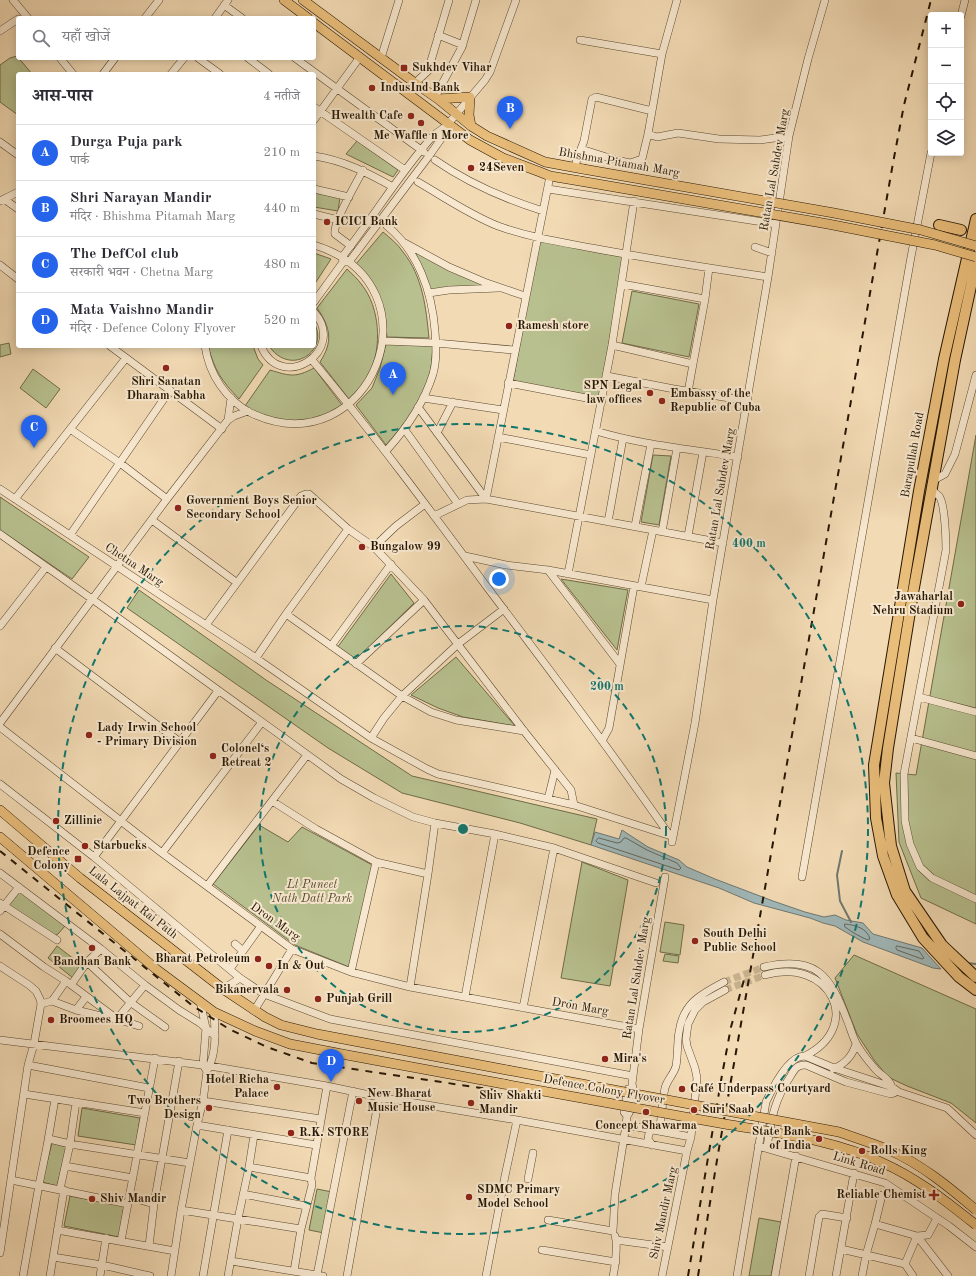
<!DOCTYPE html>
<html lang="hi">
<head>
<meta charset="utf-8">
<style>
  body { margin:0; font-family:"Old Standard TT","Noto Serif Devanagari",serif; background:#f2f2f3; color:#2b2b33 }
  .controls { position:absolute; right:12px; top:12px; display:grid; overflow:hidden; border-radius:4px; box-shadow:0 2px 10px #0003 }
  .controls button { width:36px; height:36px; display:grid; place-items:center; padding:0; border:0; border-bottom:1px solid #e1e1e2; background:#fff; color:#2b2b33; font:20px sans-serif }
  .you { position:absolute; left:499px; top:579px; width:14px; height:14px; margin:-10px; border:3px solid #fff; border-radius:50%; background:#1a73e8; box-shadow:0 0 0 6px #1a73e833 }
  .badge { display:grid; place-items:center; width:26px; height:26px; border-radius:50%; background:#2563eb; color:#fff; font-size:13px; font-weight:700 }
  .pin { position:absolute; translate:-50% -33px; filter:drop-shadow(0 1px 2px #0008) }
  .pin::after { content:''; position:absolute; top:21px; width:14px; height:12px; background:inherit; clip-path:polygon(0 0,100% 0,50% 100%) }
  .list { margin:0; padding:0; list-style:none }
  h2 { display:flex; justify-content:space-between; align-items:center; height:52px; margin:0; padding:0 16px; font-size:17px }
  h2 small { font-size:13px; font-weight:400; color:#7c7c81 }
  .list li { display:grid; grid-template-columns:26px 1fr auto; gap:12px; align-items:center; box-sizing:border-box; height:56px; padding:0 16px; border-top:1px solid #e1e1e2 }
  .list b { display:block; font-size:15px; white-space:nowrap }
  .list p { margin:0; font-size:13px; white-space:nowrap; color:#7c7c81 }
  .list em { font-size:13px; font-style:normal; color:#7c7c81 }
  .icon { flex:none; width:22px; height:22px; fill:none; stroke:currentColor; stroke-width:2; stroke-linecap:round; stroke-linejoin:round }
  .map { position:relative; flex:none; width:976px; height:1276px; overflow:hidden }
  .search { position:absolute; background:#fff; box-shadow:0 2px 10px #0003; left:16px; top:16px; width:300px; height:44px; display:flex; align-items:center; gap:10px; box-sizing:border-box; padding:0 14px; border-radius:4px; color:#7c7c81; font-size:15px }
  .panel { position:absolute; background:#fff; box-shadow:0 2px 10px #0003; left:16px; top:72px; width:300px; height:276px; border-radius:4px }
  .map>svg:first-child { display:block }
  .green { fill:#b8c08f; stroke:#6f6b48 }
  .water { fill:#a0b8b9; stroke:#6f7770 }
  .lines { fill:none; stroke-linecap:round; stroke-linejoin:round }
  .shore { stroke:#63675e; stroke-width:1 }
  .stream { stroke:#6f7770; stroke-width:2 }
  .minor-tunnel { stroke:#c9b390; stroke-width:7; stroke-dasharray:7 3.5; stroke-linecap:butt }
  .minor-casing { stroke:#59472e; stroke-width:8 }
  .major-casing { stroke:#261602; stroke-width:10 }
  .highway-casing { stroke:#261602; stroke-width:12 }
  .minor { stroke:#f7e7ce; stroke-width:7 }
  .major { stroke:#e9bd7a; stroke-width:9 }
  .highway { stroke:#e9bd7a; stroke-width:10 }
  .rail { stroke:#261602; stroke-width:2; stroke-dasharray:7 7; stroke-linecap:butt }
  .major-bridge-casing { stroke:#261602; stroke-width:10; stroke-linecap:butt }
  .major-bridge { stroke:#e9bd7a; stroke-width:9 }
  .ring { fill:none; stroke:#0f766e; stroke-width:2; stroke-dasharray:7 5 }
  .poi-dot { fill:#8f2418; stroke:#f7e7ce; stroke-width:1.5 }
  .labels { text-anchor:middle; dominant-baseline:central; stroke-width:4; stroke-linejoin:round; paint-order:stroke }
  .poi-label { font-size:12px; font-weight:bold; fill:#261602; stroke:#f7e7ce; text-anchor:start }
  .street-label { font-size:12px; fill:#261602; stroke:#f7e7ce }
  .park-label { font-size:12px; font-style:italic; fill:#52492c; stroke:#f7e7ce }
  .centre { fill:#0f766e; stroke:#f7e7ce; stroke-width:2 }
  .ring-label { font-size:12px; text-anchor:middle; font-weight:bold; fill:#0f766e; stroke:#f7e7ce; stroke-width:4; stroke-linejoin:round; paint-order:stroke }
</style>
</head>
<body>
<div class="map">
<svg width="976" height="1276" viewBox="0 0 976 1276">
  <rect width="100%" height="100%" fill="#f2dab4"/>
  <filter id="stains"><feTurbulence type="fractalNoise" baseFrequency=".005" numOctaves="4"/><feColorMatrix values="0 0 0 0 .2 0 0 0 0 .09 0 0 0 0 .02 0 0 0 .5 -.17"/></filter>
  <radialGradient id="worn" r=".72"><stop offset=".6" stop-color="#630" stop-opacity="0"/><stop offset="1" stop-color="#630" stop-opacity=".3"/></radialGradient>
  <path class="green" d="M17,56L32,74H18V115L0,102V65L10,58Z
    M357,141L398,170L393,177L346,154Z
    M314,193L340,197L338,211L314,207Z
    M383,232C390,238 398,244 403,252C423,277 426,308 429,338L387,337L384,309L372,285L356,264Z
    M539,241L623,257L609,344L599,397L513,381Z
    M413,250L487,286L430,290Z
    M314,253L331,259L314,285Z
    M347,269C352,274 358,279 362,285C380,308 382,347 370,372C365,383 357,391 349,399L320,362C333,342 331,328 317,308Z
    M632,291L699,304L689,357L622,343Z
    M314,323C330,350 291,378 269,346H314Z
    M9,343L11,354L0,357V345Z
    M386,344L433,346C432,356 432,367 429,377C421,403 404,425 386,445L356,405L372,388L380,368Z
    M208,346H253L258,359L263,365L239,399C221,380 215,371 208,346Z
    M314,368L342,405C336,409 330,413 323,416C298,426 267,420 245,406L270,370C290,376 295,378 314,368Z
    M33,369L60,389L46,408L20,388Z
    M976,435V924L921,898L899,842L896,773L916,775Z
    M653,455L671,456L659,525L641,522Z
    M0,497L89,557L72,579L0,530Z
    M391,574L414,603L356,660L337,648Z
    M561,579L628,590L617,650Z
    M139,590L266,680L412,776L597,819L591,845L520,823L402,793L328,748L127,608Z
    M456,657L515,726L463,717L438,708L411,695Z
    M259,825L288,842L302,827L374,866L349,967L295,945L213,884Z
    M582,862L628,880L610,986L561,978Z
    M18,890L65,926L58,934L52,937L5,907Z
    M665,922L684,925L680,955L660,952Z
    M57,946L83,966L73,978L48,958Z
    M665,954L679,956L678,963L663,961Z
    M854,955L976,1009V1123L951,1103L907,1086L888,1077L874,1060L857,1034L835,978Z
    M82,1108L140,1118L136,1145L78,1136Z
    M52,1143L67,1147L57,1186L42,1182Z
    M317,1189L332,1192L324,1233L309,1230Z
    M70,1196L124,1206L119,1237L64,1226Z
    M759,1218L781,1222L771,1276H749Z"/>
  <path class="water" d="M622,830L648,847L679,860L687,867L715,879L773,901L805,912L824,917L835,915L846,920L863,923L873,934L922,948L941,969L933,968L863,942L835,926L823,923L810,918L754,903L719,888L591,845L595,832L619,839Z"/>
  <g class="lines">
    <path class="shore" d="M599,838L617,843L621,842L624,838H626L647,850L677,863L681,868L679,870L598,843L596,841Z
      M845,924C855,925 867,928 870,939L868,940C860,937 852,932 845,927Z
      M897,946L919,951L924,958L922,959L897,950L896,948Z"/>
    <path class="stream" d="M842,851L837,875L840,901L851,922
      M967,963L976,964"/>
    <path class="minor-tunnel" d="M724,982L764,967
      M725,990L765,975"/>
    <g class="minor-casing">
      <path id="minor" d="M13,0L28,18
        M224,5L242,18
        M961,16L965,0
        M145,18L159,0
        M215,18L228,0
        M0,31L18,19
        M438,35L463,45
        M580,40L662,54
        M60,58L73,74
        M198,58L220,74
        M248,58L269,74
        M295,58L424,152
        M381,58L399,0
        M103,74L115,58
        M171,74L184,58
        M415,83L428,71L449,0
        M435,97L462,47L476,0
        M314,107L405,170
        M314,120L360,57
        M648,134L657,137L678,133L719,139L760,140L789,136
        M0,142L18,155
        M581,149L616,160L630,163L642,159L648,134L662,54L677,0
        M314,156C343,160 368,173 393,187
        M435,160C468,183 505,199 543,211
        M575,167L577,159L584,141L592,99L596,97L652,111
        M418,182C444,197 470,215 498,226C528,237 560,242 592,248C650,259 709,268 768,277
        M314,189L349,197
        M548,189L776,224
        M4,199L18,209
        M0,201L18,192
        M314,214L338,220
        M405,243L449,267L484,282L525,296
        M351,246L335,234C332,224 357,182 363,170
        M755,247L772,253
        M345,262H349L429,156L441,139L443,130
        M0,265L18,279
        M429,293L449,290L499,288
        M705,299L709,268
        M314,302L343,262L342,257C373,218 399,174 432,137C437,131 443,130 448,124L485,80L490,72L516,0
        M383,341L436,343L514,350
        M612,345L693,364L705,299L622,284
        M110,346L222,429
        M205,346C209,374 226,400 251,413C370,469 445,285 314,245
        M261,346C281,394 348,351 314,312
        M312,360C373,433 430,510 487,587C549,669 611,751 670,836
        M607,376L674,389L748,401
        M508,383L602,401
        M688,392L693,364
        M423,398L503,410
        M418,407L486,499
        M228,420L231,398
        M70,429L120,463L167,499
        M405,430L458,504
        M596,431C642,445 690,449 738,457
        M437,433L453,402
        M498,437L591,455
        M386,451C406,429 424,403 433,374C437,360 436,345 435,331C432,292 418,251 387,226
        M934,480L945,474L955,454L976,375
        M0,489L256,658L371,738L427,769L438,774L574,805L671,836
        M932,490C934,492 937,494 939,496C945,503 946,540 946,550L904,774L905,821L910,844L920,867L932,878L976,899
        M15,499L126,358
        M486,499L550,176
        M434,516L467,500L486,499L723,543
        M152,520L236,582
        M608,522L623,438
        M635,526L651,444
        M662,532L677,448
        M0,534L92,599L341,779L374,798L413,817L435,823L495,834L554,848L656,883
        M70,535L170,390
        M688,536L703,452
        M374,547L396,526L425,504
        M465,556L506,565L548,570L713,600
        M548,570L620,664
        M568,574L612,345L634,201
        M641,587L653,530
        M286,614L402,696L431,712L456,720L524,731
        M206,625L301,496L306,494H309L348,529L374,547L424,600L524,731L571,790L574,805
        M0,626L46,567
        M331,646L391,564
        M55,648L180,742
        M256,658L286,614L348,529
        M356,664L424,600
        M919,697L976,712
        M0,723L167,499L228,420L234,416L248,411
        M0,727L162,853L292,949L351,972L410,987L639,1029
        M371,738L384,718L402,696L458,644L504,609
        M911,738L976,756
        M602,741L609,728L634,586
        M0,784L94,857L240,978L264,994L330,1019L633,1076
        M548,799L555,770
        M272,801L316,829L376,862
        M672,842L695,723L713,600L768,277L789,136L808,59L825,0
        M162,853L262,722
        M94,857L218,691
        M0,873L101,949L145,985L179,1010L200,1023L215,1036
        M802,877L911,257L931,153
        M207,886L307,755
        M0,903L57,940
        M0,911L19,887
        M0,934L44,967L66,981L117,1019
        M235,944L243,951
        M87,962L130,1002L165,1027
        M0,966L29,985L36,991L40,999L41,1004L34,1044L28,1065L0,1253
        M764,967C816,955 830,975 847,1020C851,1029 853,1040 859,1048C864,1056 870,1063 876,1070C881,1075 888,1078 891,1085C892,1088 891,1091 891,1094
        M230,969L261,926
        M351,972L376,862L428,874
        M765,975C830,956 865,1026 805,1056
        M71,985L87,962L101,949
        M410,987L428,874L435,823
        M223,989L240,978
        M465,997L495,834
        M52,1001L76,1010L113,1019
        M41,1004L52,1001L66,981
        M523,1008L554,848
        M76,1010L86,997
        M254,1011L292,949
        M139,1026L117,1019L145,985
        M0,1040L210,1066L327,1086L379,1097L517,1120L687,1151
        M28,1065L149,1088
        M208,1069C217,1052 215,1030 214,1012
        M833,1069C845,1064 852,1057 856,1044
        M24,1094L145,1113
        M203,1101L321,1119
        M627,1116C633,1109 635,1092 632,1084L639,1029L665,877
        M197,1125L316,1145
        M626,1125L691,1137
        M659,1131C662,1117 662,1102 665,1088C667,1080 674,1074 676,1066C678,1055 677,1043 679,1032C683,1003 701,994 724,982
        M254,1135L249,1167L311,1178L327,1086
        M49,1139L70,1144L190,1163
        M652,1145L648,1139L649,1133L654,1129
        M758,1146L885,1183L949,1226L976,1247
        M767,1147C771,1121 774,1100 790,1077C794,1070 797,1064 806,1065L846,1082L891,1094L894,1093
        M65,1166L133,1178
        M528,1179L533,1153
        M11,1180L128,1204
        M60,1189L70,1144L76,1102
        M243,1194L306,1206
        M129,1197L154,1204
        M181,1210L301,1229L294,1271
        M548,1220L613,1231L615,1194L626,1125L627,1116L624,1112L628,1089
        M875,1224L882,1195
        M301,1229L312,1185L311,1178
        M57,1230L175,1251
        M616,1240L668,1247
        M121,1241L155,1058
        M149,1246L154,1204L179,1061
        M841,1249L905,1264L913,1276
        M542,1250L616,1262
        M53,1257L102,1265L150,1276
        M231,1261L323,1276
        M905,1264L917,1236L928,1235L937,1218
        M317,1275L353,1091
        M23,1276L39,1185L47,1146L55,1099
        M50,1276L64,1190
        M100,1276L106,1238
        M171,1276L181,1210L197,1125L203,1101L207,1071L203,1065L206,1028L200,1001
        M203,1276L228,1130
        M228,1276L238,1219L249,1167
        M347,1276L379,1097
        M486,1276L505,1176L517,1120
        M613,1276C615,1268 618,1244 615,1236
        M662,1276L687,1151L691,1137L697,1078L695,1068L687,1046L686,1039L688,1024L695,1010L703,1002L725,990
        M737,1276L766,1102C772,1089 788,1055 805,1056L834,1068L892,1087L899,1092L947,1108L976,1135
        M775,1276L796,1156
        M809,1276L819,1217L822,1214L847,1218
        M836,1276L854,1173
        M862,1276L866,1255L875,1224L917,1236L948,1276"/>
    </g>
    <g class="major-casing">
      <path id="major" d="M284,0L308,18
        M303,0L415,83L438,99L471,126L487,136L545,162L583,169
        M314,23L470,140L503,158L540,172L550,176L580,181
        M438,99L470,97L469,115L471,126
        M0,810L80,878L223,989L265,1017L281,1025L317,1034L507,1070
        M0,837L156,969L214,1012L255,1031L290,1044L347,1055L504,1084"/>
    </g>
    <g class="highway-casing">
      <path id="highway" d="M976,219L944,359L919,491L874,765L876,818L883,856L897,895L923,938L959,977L976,990
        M939,225L961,230
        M976,263L955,360L913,593L888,748L884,783L891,846L905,891L942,945L976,977"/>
    </g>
    <use href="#minor" class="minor"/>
    <use href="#major" class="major"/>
    <use href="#highway" class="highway"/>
    <path class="rail" d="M0,851L193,1006L229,1029L267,1047L312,1063L495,1090
      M688,1276L722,1075L731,1027L745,976
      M698,1276L718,1154L893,163L904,105L931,0"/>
    <g class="major-bridge-casing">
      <path id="major-bridge" d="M583,169L834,213L921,230L976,246
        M580,181L828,224L935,245L976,257
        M507,1070L839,1132C856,1138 872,1143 889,1150C921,1164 949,1187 976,1210
        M504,1084C577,1097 651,1111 725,1124C777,1133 835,1140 883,1163C917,1178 947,1202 976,1225"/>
    </g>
    <use href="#major-bridge" class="major-bridge"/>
  </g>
  <g class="ring">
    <circle cx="463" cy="829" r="203"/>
    <circle cx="463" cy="829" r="405"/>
  </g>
  <g class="poi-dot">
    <rect x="400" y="64" width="8" height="8" rx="2"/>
    <circle cx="372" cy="88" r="4"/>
    <circle cx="411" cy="116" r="4"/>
    <circle cx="421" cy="123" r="4"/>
    <circle cx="471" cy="168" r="4"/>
    <circle cx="327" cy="222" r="4"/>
    <circle cx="509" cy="326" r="4"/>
    <circle cx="166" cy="368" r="4"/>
    <circle cx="650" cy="393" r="4"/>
    <circle cx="662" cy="401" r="4"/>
    <circle cx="178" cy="508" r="4"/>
    <circle cx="362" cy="547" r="4"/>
    <circle cx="961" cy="604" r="4"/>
    <circle cx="89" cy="735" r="4"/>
    <circle cx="213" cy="756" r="4"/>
    <circle cx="56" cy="821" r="4"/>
    <circle cx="85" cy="846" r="4"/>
    <rect x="74" y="855" width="8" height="8" rx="2"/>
    <circle cx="695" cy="941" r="4"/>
    <circle cx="92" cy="948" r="4"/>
    <circle cx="258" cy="959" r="4"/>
    <circle cx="269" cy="966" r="4"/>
    <circle cx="287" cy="990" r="4"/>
    <circle cx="318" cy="999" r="4"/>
    <circle cx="51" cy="1020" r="4"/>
    <circle cx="605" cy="1059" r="4"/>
    <circle cx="277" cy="1087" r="4"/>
    <circle cx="682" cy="1089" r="4"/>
    <circle cx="359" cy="1101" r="4"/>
    <circle cx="471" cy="1103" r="4"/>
    <circle cx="209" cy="1108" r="4"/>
    <circle cx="694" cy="1110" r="4"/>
    <circle cx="646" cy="1112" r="4"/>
    <circle cx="291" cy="1133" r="4"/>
    <circle cx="819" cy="1139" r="4"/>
    <circle cx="862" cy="1151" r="4"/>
    <path d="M932 1189h4v4h4v4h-4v4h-4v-4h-4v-4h4z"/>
    <circle cx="469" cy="1197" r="4"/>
    <circle cx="92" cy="1199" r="4"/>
  </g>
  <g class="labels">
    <g class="poi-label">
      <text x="412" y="68">Sukhdev Vihar</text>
      <text x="380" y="88">IndusInd Bank</text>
      <text x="403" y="116" text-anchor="end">Hwealth Cafe</text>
      <text x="421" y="136" text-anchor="middle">Me Waffle n More</text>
      <text x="479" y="168">24Seven</text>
      <text x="335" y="222">ICICI Bank</text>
      <text x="517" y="326">Ramesh store</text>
      <text x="166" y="382" text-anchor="middle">Shri Sanatan<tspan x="166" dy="14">Dharam Sabha</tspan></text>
      <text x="642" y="386" text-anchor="end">SPN Legal<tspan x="642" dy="14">law offices</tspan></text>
      <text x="670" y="394">Embassy of the<tspan x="670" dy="14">Republic of Cuba</tspan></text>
      <text x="186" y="501">Government Boys Senior<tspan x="186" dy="14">Secondary School</tspan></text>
      <text x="370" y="547">Bungalow 99</text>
      <text x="953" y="597" text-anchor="end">Jawaharlal<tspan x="953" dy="14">Nehru Stadium</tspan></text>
      <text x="97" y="728">Lady Irwin School<tspan x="97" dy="14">- Primary Division</tspan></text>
      <text x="221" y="749">Colonel‘s<tspan x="221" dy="14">Retreat 2</tspan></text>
      <text x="64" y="821">Zillinie</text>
      <text x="93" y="846">Starbucks</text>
      <text x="70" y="852" text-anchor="end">Defence<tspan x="70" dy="14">Colony</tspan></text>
      <text x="703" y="934">South Delhi<tspan x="703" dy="14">Public School</tspan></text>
      <text x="250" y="959" text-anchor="end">Bharat Petroleum</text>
      <text x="92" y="962" text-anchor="middle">Bandhan Bank</text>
      <text x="277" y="966">In &amp; Out</text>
      <text x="279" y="990" text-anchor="end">Bikanervala</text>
      <text x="326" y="999">Punjab Grill</text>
      <text x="59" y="1020">Broomees HQ</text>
      <text x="613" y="1059">Mira's</text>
      <text x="269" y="1080" text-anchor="end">Hotel Richa<tspan x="269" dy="14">Palace</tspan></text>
      <text x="690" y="1089">Café Underpass Courtyard</text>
      <text x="367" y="1094">New Bharat<tspan x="367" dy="14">Music House</tspan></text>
      <text x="479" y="1096">Shiv Shakti<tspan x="479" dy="14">Mandir</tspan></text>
      <text x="201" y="1101" text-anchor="end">Two Brothers<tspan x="201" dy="14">Design</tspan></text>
      <text x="702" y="1110">Suri Saab</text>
      <text x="646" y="1126" text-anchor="middle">Concept Shawarma</text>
      <text x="811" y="1132" text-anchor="end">State Bank<tspan x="811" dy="14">of India</tspan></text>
      <text x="299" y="1133">R.K. STORE</text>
      <text x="870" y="1151">Rolls King</text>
      <text x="477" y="1190">SDMC Primary<tspan x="477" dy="14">Model School</tspan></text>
      <text x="926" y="1195" text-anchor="end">Reliable Chemist</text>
      <text x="100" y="1199">Shiv Mandir</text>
    </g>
    <g class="street-label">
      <text transform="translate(619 163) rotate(10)">Bhishma Pitamah Marg</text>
      <text transform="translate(775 170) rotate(-80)">Ratan Lal Sahdev Marg</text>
      <text transform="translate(913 455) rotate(-80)">Barapullah Road</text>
      <text transform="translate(721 489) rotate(-80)">Ratan Lal Sahdev Marg</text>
      <text transform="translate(134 565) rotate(34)">Chetna Marg</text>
      <text transform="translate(133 903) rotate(38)">Lala Lajpat Rai Path</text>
      <text transform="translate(275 922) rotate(35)">Dron Marg</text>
      <text transform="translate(637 978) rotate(-81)">Ratan Lal Sahdev Marg</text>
      <text transform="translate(580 1007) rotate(10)">Dron Marg</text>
      <text transform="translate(604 1090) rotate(10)">Defence Colony Flyover</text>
      <text transform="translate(859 1164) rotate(17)">Link Road</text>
      <text transform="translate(664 1213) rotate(-78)">Shiv Mandir Marg</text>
    </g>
    <g class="park-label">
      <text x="312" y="885">Lt Puneet<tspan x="312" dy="14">Nath Datt Park</tspan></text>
    </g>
  </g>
  <circle cx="463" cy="829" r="6" class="centre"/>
  <g class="ring-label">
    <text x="749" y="547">400 m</text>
    <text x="607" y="690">200 m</text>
  </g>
  <rect width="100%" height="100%" filter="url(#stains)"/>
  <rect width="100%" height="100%" fill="url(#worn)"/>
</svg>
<div class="controls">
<button>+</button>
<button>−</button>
<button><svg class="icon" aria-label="locate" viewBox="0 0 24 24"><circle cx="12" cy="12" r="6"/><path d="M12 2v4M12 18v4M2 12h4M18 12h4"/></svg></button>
<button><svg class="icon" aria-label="layers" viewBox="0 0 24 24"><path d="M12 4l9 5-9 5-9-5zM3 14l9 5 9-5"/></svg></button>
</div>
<div class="you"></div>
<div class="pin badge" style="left:393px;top:395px">A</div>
<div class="pin badge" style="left:510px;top:129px">B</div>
<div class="pin badge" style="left:34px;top:448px">C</div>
<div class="pin badge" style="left:331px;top:1082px">D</div>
<div class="search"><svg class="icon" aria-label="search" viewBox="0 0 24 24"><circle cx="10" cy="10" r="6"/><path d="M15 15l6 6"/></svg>यहाँ खोजें</div>
<section class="panel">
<h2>आस-पास<small>4 नतीजे</small></h2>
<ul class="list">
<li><span class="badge">A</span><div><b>Durga Puja park</b><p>पार्क</p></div><em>210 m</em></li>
<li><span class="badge">B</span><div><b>Shri Narayan Mandir</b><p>मंदिर · Bhishma Pitamah Marg</p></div><em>440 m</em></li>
<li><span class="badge">C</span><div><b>The DefCol club</b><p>सरकारी भवन · Chetna Marg</p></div><em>480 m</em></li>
<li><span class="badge">D</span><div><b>Mata Vaishno Mandir</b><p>मंदिर · Defence Colony Flyover</p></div><em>520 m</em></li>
</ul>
</section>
</div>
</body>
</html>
